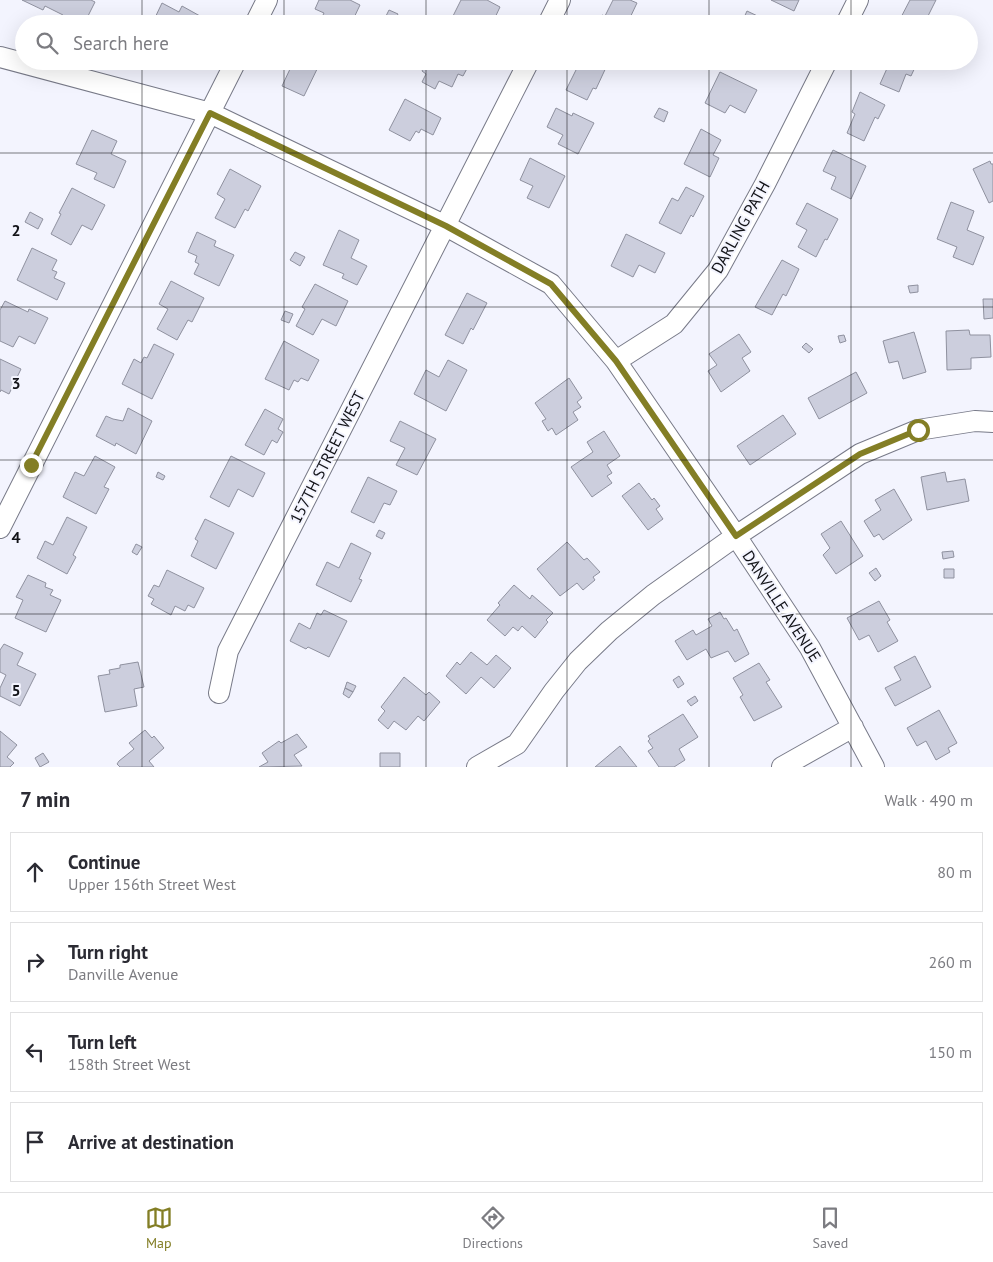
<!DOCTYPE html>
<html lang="en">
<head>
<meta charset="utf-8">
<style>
  body { margin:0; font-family:"PT Sans",sans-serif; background:#f2f2f3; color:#2b2b33 }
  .stop { position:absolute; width:15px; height:15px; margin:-11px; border:4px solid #837e25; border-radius:50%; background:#fff }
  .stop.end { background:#837e25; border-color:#fff; box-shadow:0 1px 5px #0008 }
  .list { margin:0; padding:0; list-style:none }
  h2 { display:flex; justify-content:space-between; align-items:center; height:65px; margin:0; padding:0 20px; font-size:21px }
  h2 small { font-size:16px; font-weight:400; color:#7c7c81 }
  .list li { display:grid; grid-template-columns:32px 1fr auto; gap:15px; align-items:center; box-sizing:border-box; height:80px; margin:0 10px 10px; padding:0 10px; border:1px solid #e1e1e2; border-radius:0px }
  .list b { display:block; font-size:19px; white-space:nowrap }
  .list p { margin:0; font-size:16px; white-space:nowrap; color:#7c7c81 }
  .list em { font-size:16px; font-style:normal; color:#7c7c81 }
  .icon { flex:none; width:28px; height:28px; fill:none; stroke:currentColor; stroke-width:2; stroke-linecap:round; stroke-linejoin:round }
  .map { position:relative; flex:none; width:993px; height:767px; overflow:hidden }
  .search { position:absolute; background:#fff; box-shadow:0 5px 20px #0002; left:15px; right:15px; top:15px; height:55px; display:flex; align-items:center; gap:12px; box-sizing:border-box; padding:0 18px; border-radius:28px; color:#7c7c81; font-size:19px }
  .sheet { height:425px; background:#fff }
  nav { display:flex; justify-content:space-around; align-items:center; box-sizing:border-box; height:70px; border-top:1px solid #e1e1e2; background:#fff; font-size:14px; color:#7c7c81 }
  nav a { display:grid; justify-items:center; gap:2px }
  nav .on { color:#837e25 }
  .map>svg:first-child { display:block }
  .building { fill:#cccedd; stroke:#8f919f }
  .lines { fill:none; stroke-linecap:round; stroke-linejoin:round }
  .minor-casing { stroke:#787a88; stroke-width:22 }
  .minor { stroke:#fff; stroke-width:20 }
  .route { stroke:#837e25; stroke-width:6 }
  .grid { fill:none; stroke:#121318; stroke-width:1; stroke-opacity:0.55 }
  .labels { text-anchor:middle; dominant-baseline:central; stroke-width:4; stroke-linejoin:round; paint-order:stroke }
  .street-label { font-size:16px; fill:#121318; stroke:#f3f4fe }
  .grid-label { font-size:16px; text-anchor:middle; font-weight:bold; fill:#121318; stroke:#f3f4fe; stroke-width:4; stroke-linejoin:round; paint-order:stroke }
</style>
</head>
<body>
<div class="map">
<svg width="993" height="767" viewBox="0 0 993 767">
  <rect width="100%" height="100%" fill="#f3f4fe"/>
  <path class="building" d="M22,0H91L95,2L84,24H75L62,17L63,15L45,6L43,10Z
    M319,0H350L360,5L351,24H326L327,22L321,19L324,13L315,9Z
    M461,0H487L500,7L492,24H480L475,21L474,24H449Z
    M613,0H630L637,3L627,24H598L602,15L605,16Z
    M771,0H799L794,11Z
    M910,0H936L924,24L898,23Z
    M162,3L179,12L182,6L200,16L196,24H152Z
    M389,10L398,14L394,22L385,18Z
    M747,11L768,21L772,24H741Z
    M287,61H316L320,63L304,96L282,86L291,67L286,64Z
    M427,61H471L463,76L458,74L452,87L439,81L435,89L422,82L426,74L422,71Z
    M584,61H609L596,89L593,88L587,100L566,90L577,68L580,69Z
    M883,61H918L911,76L906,74L899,92L880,84L889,64Z
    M720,72L757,90L745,113L730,105L725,113L705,103Z
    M860,92L885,105L878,119L875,117L864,141L847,133L855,114L852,112Z
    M405,99L441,118L433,135L421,129L419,133L416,131L410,141L389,130Z
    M556,108L572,116L573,113L594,123L578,154L558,144L563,135L547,127Z
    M659,108L668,112L664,122L654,117Z
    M701,129L721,140L713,155L719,158L710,177L684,164Z
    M92,130L117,141L111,154L126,161L114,188L94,179L97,173L76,164Z
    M833,150L866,166L851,199L831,189L836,177L823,171Z
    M530,158L565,176L549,208L527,198L533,186L520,180Z
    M990,161L991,164H993V201L989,203L973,169Z
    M230,169L261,186L248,211L245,209L235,228L215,218L225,199L217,194Z
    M686,187L704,196L693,217L691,215L681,234L659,223L672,198L678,201Z
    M72,188L105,205L92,230L82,225L71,245L51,234L61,214L59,213Z
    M951,202L974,211L967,230L984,237L973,265L953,257L957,247L937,239Z
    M807,203L838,219L827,240L825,239L816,257L798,247L807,230L796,224Z
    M30,212L43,219L38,229L25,222Z
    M339,230L359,240L351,258L367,266L357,285L342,278L344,274L323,265Z
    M197,232L216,241L214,246L234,255L219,286L194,274L199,264L195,262L197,256L188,252Z
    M626,234L665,253L655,273L639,265L633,277L611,266Z
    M32,248L57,260L52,270L57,272L54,278L65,283L57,300L17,280Z
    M295,252L305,257L300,266L290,260Z
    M782,260L799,269L786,296L783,294L772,315L755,307Z
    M171,281L204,298L192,322L188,320L177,340L157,329L168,309L159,304Z
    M315,284L348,301L336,326L322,319L313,335L296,326L305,309L302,307Z
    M918,285V292L910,293L908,286Z
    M467,293L487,303L473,330L471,328L463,344L445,335Z
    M983,299H993V318L984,319Z
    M5,301L28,312L29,309L48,318L35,344L19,336L13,347L0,341V310Z
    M285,311L293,314L289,323L281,320Z
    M969,330L970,335H990L991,357L971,358V369L947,370L946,331Z
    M914,332L926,372L903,379L898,361L889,363L883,341Z
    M739,334L751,352L742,358L750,371L721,392L708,371L717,365L709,354Z
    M844,335L846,341L840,343L838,336Z
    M284,341L319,360L308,381L301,378L298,382L294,380L289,390L265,379Z
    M806,343L813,349L809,353L802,347Z
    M154,344L174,354L152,399L122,384L134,359L141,363L144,357L147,358Z
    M0,359L21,369L9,394L1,390L0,392Z
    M448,360L467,370L446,411L414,394L426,370L439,377Z
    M856,372L867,393L819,419L808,398Z
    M569,378L582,398L577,402L581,407L573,412L578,420L556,435L552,428L548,431L542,421L546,419L535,403Z
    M128,408L152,421L136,454L116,443L115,446L96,436L106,416L113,419L123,421Z
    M265,409L283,419L278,429L283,432L277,443L272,440L264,455L245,445Z
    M783,415L796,434L750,465L737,446Z
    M400,421L436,439L417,475L396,465L405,448L390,441Z
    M604,431L620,456L607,465L612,473L607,476L612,483L592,497L571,467L593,452L587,442Z
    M95,456L115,467L104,487L109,489L96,514L63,497L75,472L84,476Z
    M231,456L265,473L253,497L238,489L229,507L210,497Z
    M158,472L165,476L163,480L156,477Z
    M945,472L947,482L965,479L969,501L927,510L921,477Z
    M368,477L397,491L390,505L384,503L374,523L351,512Z
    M639,483L652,500L654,498L660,506L656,509L663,519L648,530L622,496Z
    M894,489L912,520L883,540L879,534L874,537L864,521L881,510L875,500Z
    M67,517L87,527L73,555L76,557L67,574L37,558L45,541L53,545Z
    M205,519L234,533L216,569L191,556L198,541L195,539Z
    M841,521L863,556L836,574L823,555L830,548L821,534Z
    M379,530L385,533L382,539L376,536Z
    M567,542L584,560L587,558L600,572L593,577L595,580L583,590L577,583L560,596L537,569Z
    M351,543L371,553L359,579L362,580L351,602L316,585L327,562L339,568Z
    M136,544L142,547L137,555L132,552Z
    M953,551L954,557L943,559L942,552Z
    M876,568L881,576L875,581L869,573Z
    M944,569H954V578H944Z
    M167,570L204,588L194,608L188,605L185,611L175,606L171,615L151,604L154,599L148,596L154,585L159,587Z
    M28,575L46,583L45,587L53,590L50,595L61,600L46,632L15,618L23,600L16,597Z
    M514,585L530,599L532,595L553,613L546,620L548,622L535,638L522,626L518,631L513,627L505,636L487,620L500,605L498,603Z
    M879,601L890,620L887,622L898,641L878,652L869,635L859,640L847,618Z
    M324,610L347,621L329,657L308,647L306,649L290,641L299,623L310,629L317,613L321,615Z
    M720,612L724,619L726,618L734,631L737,629L749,654L735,662L728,651L711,658L706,649L687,660L675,641L693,630L696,635L712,626L708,619Z
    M4,644L23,653L17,665L36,674L20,706L0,696V688L6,675L0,672V650Z
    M471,652L487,665L496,655L511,668L494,688L481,677L466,694L446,676L457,662L460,665Z
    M915,656L931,687L895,706L885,688L901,680L894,667Z
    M138,662L144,687L134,689L137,706L105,712L98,676L110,674L109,670L120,668V665Z
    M759,663L770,680L766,682L782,707L754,721L740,697L743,695L733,678Z
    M679,676L684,684L678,688L673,680Z
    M404,677L426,695L429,692L440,702L424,721L418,716L406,730L394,721L388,729L378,720L385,711L381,707Z
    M347,682L356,686L353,692L345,688Z
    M345,688L353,692L349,698L343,694Z
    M695,696L698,701L691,706L687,701Z
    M939,710L957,743L948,748L950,752L936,760L926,741L917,746L907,728Z
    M683,714L698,737L679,749L685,760L674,767H659L648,751L653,748L648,741L650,739L648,736Z
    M145,730L152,738L154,736L164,748L149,761L154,767H120L117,764L119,761L134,749L129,743Z
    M0,731L17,745L7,757L14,763L10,767H0Z
    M297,734L307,747L294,755L302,766L259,767L268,762L262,753L279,741L281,743Z
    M620,746L637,767H595Z
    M43,753L49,762L40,767L35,758Z
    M380,753H400V767H380Z"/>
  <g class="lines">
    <g class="minor-casing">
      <path id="minor" d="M255,24L267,0
        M548,24L560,0
        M846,24L858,0
        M0,57L210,113L446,226L551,284L616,361L736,536L810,648L874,767
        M616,361L674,324L718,270L765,184L827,61
        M0,528L236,61
        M219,693L228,651L529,61
        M477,767L517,744L554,691L578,661L609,631L653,595L736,536L860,454L918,430L975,421L993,422
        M782,767L853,727"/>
    </g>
    <use href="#minor" class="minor"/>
  </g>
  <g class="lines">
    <path class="route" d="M31,465L210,113L446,226L551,284L616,361L736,536L860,454L918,430"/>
  </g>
  <path class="grid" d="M142,0V24M284,0V24M426,0V24M567,0V24M709,0V24M851,0V24M142,61V767M284,61V767M426,61V767M567,61V767M709,61V767M851,61V767M0,153H993M0,307H993M0,460H993M0,614H993"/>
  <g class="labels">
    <g class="street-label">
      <text transform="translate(740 227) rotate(-61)">DARLING PATH</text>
      <text transform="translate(327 457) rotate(-63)">157TH STREET WEST</text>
      <text transform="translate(782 606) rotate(57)">DANVILLE AVENUE</text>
    </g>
  </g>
  <g class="grid-label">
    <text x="16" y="236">2</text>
    <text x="16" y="389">3</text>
    <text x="16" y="543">4</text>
    <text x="16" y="696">5</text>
  </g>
</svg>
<div class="stop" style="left:918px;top:430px"></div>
<div class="stop end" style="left:31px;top:465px"></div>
<div class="search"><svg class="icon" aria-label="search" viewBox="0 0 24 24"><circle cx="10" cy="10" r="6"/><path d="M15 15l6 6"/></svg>Search here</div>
</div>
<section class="sheet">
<h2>7 min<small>Walk · 490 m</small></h2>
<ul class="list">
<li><svg class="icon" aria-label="ahead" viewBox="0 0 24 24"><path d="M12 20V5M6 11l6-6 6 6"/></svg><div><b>Continue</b><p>Upper 156th Street West</p></div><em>80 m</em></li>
<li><svg class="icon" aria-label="right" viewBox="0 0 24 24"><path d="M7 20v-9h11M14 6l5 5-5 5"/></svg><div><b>Turn right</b><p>Danville Avenue</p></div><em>260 m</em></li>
<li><svg class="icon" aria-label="left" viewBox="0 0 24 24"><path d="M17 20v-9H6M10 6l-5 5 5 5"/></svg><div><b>Turn left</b><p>158th Street West</p></div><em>150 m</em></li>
<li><svg class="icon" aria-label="arrive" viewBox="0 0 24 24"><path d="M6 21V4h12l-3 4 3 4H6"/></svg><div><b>Arrive at destination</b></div></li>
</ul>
</section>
<nav>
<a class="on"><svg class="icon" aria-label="map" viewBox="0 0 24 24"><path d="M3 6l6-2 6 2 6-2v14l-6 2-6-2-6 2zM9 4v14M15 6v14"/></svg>Map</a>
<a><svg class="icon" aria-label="directions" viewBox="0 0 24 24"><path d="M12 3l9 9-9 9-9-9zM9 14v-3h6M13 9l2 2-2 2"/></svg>Directions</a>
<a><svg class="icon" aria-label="saved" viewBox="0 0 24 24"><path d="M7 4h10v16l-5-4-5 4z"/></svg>Saved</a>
</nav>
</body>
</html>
